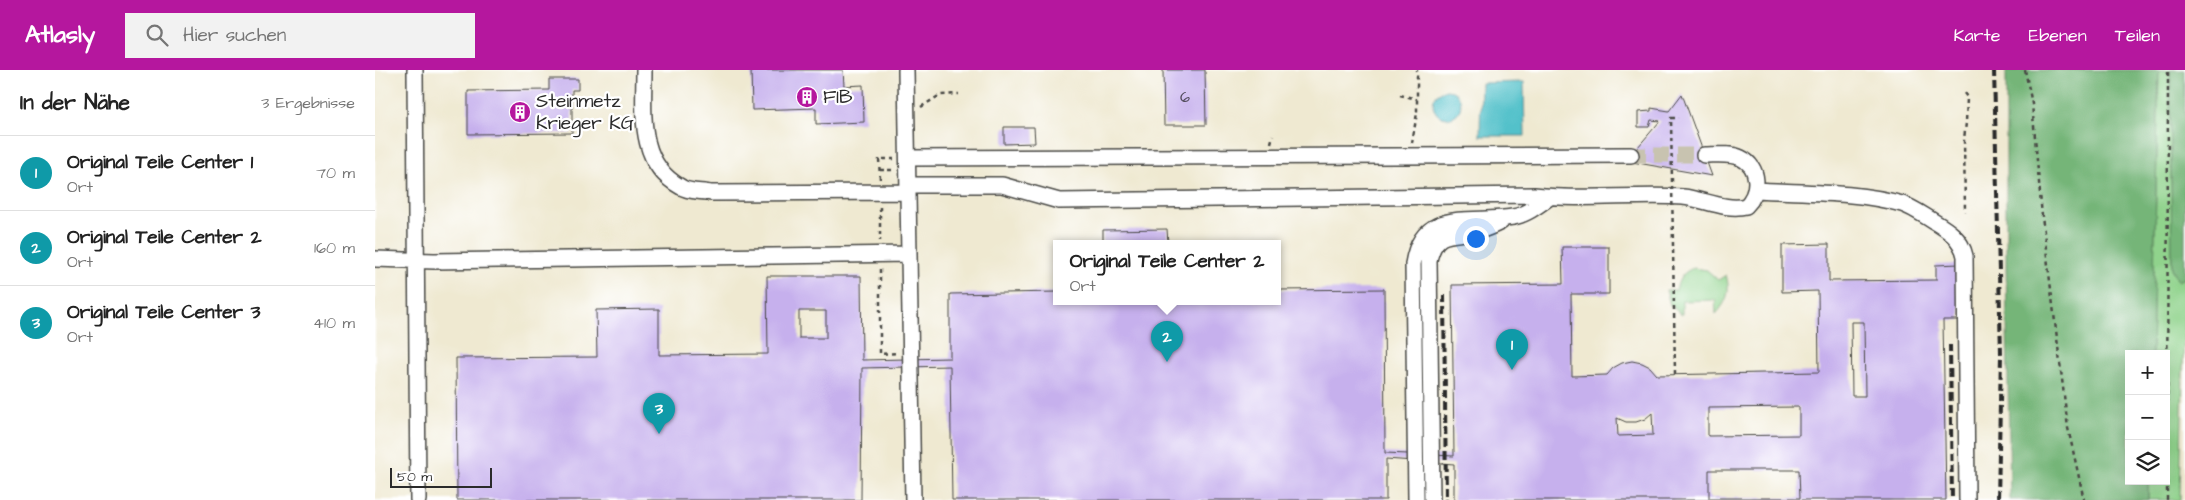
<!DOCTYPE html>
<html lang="de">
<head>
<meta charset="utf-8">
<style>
  body { margin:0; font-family:"Architects Daughter",sans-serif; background:#f2f2f2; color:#222 }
  .controls { position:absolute; right:15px; bottom:15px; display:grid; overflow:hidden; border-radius:0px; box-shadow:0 5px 20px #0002 }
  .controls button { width:45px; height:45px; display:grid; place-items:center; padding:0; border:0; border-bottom:1px solid #e0e0e0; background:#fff; color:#222; font:25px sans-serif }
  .scale { position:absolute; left:15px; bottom:12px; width:102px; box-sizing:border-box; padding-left:5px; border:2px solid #2b2b2b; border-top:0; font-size:14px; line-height:18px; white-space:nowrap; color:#2b2b2b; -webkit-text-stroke:4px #fff; paint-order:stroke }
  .you { position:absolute; left:1100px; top:168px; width:18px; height:18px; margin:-12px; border:4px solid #fff; border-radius:50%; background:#1a73e8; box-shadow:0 0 0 8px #1a73e833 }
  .badge { display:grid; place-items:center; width:32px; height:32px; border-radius:50%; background:#b5179e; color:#fff; font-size:16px; font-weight:700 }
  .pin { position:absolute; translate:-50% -41px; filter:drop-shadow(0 1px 2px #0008) }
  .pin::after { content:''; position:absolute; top:26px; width:18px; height:15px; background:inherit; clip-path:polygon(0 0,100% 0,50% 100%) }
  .popup { position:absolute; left:678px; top:170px; width:228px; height:65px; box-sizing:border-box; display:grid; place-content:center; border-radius:0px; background:#fff; filter:drop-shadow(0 1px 4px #0005); font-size:16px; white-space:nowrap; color:#767676 }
  .popup b { font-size:19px; color:#222 }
  .popup::after { content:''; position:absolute; left:50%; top:100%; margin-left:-10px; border:10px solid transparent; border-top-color:#fff }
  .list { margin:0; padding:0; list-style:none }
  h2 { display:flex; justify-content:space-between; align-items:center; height:65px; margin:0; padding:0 20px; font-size:21px }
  h2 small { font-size:16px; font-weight:400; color:#767676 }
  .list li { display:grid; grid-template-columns:32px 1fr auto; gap:15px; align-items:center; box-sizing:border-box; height:75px; padding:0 20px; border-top:1px solid #e0e0e0 }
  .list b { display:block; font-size:19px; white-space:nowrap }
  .list p { margin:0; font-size:16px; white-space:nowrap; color:#767676 }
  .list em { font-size:16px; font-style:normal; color:#767676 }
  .icon { flex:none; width:28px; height:28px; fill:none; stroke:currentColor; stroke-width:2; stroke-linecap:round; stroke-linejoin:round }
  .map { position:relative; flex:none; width:1810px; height:430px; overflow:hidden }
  header { display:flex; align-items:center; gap:30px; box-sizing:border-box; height:70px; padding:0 25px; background:#b5179e; color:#fff }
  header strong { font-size:24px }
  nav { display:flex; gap:28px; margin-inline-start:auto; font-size:18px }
  .search { width:350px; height:45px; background:#f2f2f2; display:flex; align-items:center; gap:12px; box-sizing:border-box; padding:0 18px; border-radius:0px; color:#767676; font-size:19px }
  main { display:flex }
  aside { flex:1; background:#fff }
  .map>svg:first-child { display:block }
  .green { fill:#90d38c; stroke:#5e7f5c }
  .forest { fill:#74b578; stroke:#507052 }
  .water { fill:#53c1ca; stroke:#3f767a }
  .building { fill:#c6b0ed; fill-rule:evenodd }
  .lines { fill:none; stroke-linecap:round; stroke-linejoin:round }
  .minor-tunnel { stroke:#c8c3b0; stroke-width:15; stroke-dasharray:15 8; stroke-linecap:butt }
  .minor-casing { stroke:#484844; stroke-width:18 }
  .path { stroke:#484844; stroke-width:2.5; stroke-dasharray:4 4; stroke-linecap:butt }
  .minor { stroke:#fff; stroke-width:15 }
  .rail { stroke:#2b2b2b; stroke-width:4; stroke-dasharray:8 4; stroke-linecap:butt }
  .path-bridge { stroke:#484844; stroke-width:2.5; stroke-dasharray:4 4; stroke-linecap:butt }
  .labels { text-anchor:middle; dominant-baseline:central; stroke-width:4.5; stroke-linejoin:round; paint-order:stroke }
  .number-label { font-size:16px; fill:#524c5c }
  .poi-label { font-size:19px; fill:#2b2b2b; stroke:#fff; text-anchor:start }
</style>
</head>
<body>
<header>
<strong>Atlasly</strong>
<div class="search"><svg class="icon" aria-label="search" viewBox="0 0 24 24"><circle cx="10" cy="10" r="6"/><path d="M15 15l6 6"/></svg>Hier suchen</div>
<nav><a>Karte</a><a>Ebenen</a><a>Teilen</a></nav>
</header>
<main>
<aside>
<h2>In der Nähe<small>3 Ergebnisse</small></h2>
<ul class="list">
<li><span class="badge" style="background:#0f9aa8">1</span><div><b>Original Teile Center 1</b><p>Ort</p></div><em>70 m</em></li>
<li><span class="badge" style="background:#0f9aa8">2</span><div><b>Original Teile Center 2</b><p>Ort</p></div><em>160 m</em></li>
<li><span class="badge" style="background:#0f9aa8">3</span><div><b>Original Teile Center 3</b><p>Ort</p></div><em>410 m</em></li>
</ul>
</aside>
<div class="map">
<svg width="1810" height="430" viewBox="0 0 1810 430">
  <rect width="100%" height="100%" fill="#fff"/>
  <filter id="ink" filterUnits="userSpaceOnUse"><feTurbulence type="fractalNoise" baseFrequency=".02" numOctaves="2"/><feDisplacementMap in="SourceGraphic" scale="10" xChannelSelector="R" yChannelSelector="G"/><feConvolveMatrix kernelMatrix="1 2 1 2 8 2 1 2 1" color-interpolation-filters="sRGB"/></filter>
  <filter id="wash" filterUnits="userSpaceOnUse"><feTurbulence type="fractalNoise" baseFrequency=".0096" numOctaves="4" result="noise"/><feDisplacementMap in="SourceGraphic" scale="20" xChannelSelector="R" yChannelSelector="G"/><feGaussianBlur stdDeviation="1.12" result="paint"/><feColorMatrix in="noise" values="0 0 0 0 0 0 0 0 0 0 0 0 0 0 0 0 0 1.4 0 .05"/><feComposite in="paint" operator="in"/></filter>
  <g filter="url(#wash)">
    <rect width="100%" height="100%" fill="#efe9d1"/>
    <path class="green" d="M1784,0H1795L1797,200L1803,211L1810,207L1805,430H1773V411H1791V284H1777Z
      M1318,198L1332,200L1343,210L1351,205C1356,221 1352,232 1341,244L1340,230L1307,231V245L1295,235L1291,220H1301C1304,208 1307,203 1318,198Z"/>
    <path class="forest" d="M1631,0H1784L1777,284H1754V411H1773V430H1635L1631,195Z
      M1795,0H1810V207L1803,211L1797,200Z"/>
    <path class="water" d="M1149,12L1150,66H1105L1106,13Z
      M1058 34a14 14 0 1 1 28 0a14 14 0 1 1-28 0Z"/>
    <g id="blocks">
      <path class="building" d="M376,0H468L469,16L488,15L489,52L441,54V38L377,40Z
        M788,0H830L831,55H789Z
        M174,9H203V20H197V63L93,64V21L174,20Z
        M1307,24L1337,106L1251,91L1285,51L1276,50L1274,57H1263V42L1276,41V38L1294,41Z
        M629,57H659L660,73L629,74Z
        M792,159L793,173H728V160Z
        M1454,174V211L1561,210V195L1584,194L1585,250H1568L1571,430H1079V394L1011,389V430H577L575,296L487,298L486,430H82L81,288L222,287L221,240L284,239V285L393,284L392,206H486L487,290L575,288V224L682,222V231H902V220L1009,219L1010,383L1079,386L1077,215L1188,214L1187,177H1234V224H1196L1197,306L1232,305L1238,298L1247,293L1257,291L1267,293L1275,297L1282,305L1444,302L1443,221L1407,222V175ZM424,241H451V268H424ZM1476,252H1489L1490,326H1477ZM1424,337V365L1333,366V338ZM1277,343L1278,365L1243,366L1242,348L1251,352H1261L1270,349ZM1334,400H1424L1425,428H1334Z"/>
    </g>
  </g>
  <g filter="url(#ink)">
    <use href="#blocks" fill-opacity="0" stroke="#484844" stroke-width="1"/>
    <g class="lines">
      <path class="minor-tunnel" d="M1256,85H1329"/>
      <g class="minor-casing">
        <path id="minor" d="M40,0L43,430
          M269,0C269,43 262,93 306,117C313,122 327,121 336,123L533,122
          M531,0L538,430
          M533,88L1256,85
          M533,115H627L684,131L1159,125C1208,131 1258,124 1308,127C1328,129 1351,141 1371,136C1385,122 1385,97 1366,88C1356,83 1340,85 1329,85
          M1381,120C1429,123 1481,121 1527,134C1537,137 1548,145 1558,151C1573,160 1586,168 1590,186L1592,430
          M0,189L59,191L534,184
          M1041,430L1038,194C1047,136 1096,154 1138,147C1151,145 1164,135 1175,127
          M1057,430L1054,190C1061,160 1075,166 1099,162C1108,161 1117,156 1126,152"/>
      </g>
      <path class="path" d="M1650,0L1657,34L1667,146L1693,358L1709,430
        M1589,23L1592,27L1591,53L1589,69L1590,142
        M1025,25L1042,29
        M546,37L565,25L584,24
        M896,73L898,65
        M1037,73L1042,43V0
        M505,100H518
        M505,109L504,89H519
        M505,137V171
        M505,199V284L523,283
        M1792,430L1793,0"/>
      <use href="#minor" class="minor"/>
      <path class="rail" d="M1619,0L1626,284L1623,430
        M1069,225L1071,430
        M1575,275L1577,430"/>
      <path class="path-bridge" d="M1300,304L1296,48H1304"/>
    </g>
  </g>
  <defs>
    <g id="building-disc" transform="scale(1.125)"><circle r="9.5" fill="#b5179e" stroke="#fff"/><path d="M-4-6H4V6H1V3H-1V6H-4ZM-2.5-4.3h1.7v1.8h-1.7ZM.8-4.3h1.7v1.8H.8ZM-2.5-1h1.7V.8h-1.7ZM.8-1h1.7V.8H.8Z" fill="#fff"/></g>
  </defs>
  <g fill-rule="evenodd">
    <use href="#building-disc" x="432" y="27"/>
    <use href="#building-disc" x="145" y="42"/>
  </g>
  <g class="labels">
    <g class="number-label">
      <text x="810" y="27">6</text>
    </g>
    <g class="poi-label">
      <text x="448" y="27">FIB</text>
      <text x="161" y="31">Steinmetz<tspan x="161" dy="22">Krieger KG</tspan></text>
    </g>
  </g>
</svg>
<div class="controls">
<button>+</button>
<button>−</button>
<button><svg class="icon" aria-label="layers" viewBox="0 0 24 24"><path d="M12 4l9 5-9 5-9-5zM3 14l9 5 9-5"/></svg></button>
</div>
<div class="scale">50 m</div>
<div class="you"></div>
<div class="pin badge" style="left:1137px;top:300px;background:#0f9aa8">1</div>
<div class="pin badge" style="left:792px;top:292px;background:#0f9aa8">2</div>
<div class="popup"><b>Original Teile Center 2</b>Ort</div>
<div class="pin badge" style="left:284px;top:364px;background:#0f9aa8">3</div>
</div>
</main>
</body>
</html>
